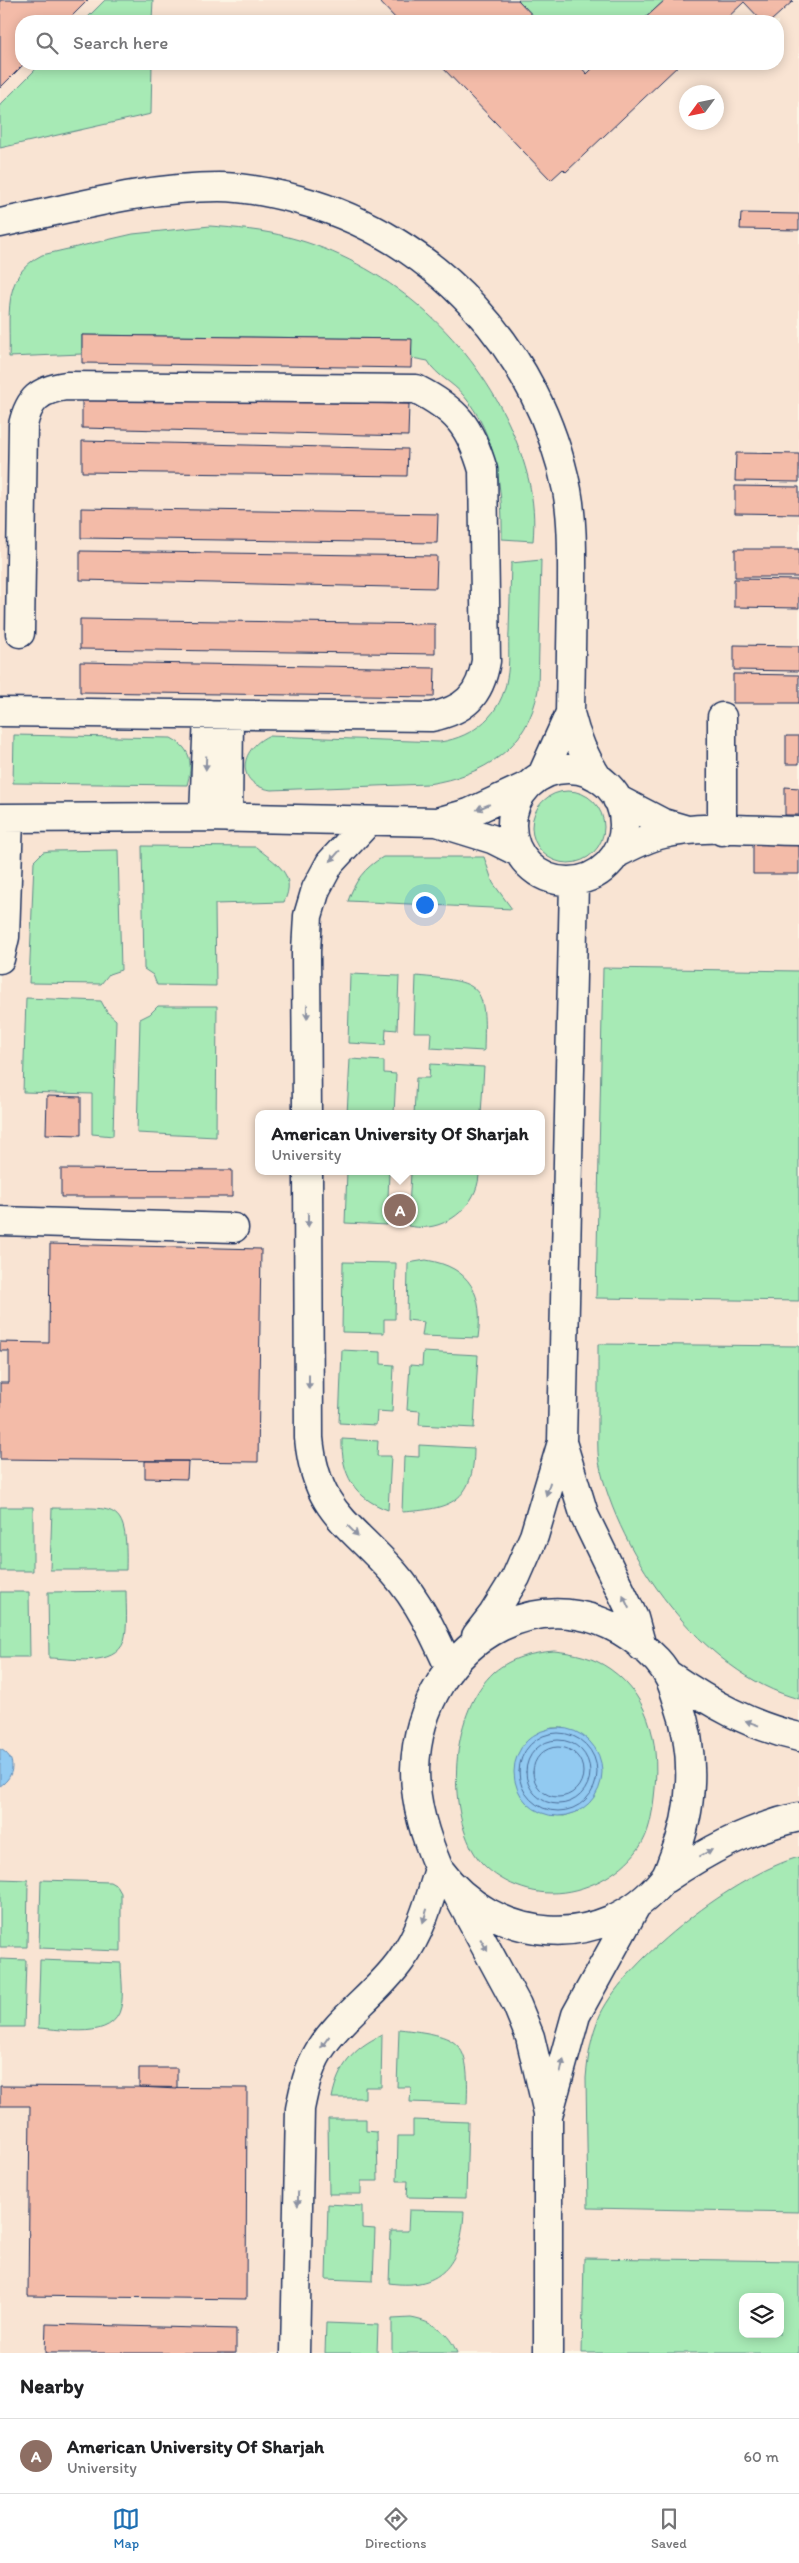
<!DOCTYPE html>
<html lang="en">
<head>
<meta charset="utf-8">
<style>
  body { margin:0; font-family:Itim,sans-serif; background:#f2f2f2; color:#202124 }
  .controls { position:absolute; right:15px; bottom:15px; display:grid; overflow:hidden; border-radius:10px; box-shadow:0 2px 12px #0003 }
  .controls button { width:45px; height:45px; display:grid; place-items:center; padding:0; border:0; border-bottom:1px solid #e0e0e0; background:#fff; color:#202124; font:25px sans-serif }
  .compass { position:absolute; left:679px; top:85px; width:45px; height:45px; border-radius:50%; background:#fff; box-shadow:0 2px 12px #0003; rotate:237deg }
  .you { position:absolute; left:424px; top:904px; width:18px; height:18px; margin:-12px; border:4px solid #fff; border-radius:50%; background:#1a73e8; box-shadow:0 0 0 8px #1a73e833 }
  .badge { display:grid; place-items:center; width:32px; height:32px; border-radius:50%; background:#1f6fb2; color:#fff; font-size:16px; font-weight:700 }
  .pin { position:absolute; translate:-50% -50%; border:2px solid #fff; box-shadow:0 1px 5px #0006 }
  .popup { position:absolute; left:255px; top:1110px; width:290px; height:65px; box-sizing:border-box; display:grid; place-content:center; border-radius:10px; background:#fff; filter:drop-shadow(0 1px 4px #0005); font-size:16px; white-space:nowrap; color:#757577 }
  .popup b { font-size:19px; color:#202124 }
  .popup::after { content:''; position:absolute; left:50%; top:100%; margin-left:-10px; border:10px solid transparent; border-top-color:#fff }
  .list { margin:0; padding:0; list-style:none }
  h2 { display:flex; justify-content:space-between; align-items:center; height:65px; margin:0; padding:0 20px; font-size:21px }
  h2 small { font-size:16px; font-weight:400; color:#757577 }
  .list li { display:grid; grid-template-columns:32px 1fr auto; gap:15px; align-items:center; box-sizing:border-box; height:75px; padding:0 20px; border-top:1px solid #e0e0e0 }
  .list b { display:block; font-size:19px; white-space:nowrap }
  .list p { margin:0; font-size:16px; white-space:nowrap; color:#757577 }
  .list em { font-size:16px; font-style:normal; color:#757577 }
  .icon { flex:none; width:28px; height:28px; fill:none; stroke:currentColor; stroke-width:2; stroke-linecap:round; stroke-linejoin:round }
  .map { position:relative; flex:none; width:799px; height:2353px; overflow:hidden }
  .search { position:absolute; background:#fff; box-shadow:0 2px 12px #0003; left:15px; right:15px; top:15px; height:55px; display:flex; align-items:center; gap:12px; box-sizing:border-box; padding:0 18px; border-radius:20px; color:#757577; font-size:19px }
  .sheet { height:140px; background:#fff }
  nav { display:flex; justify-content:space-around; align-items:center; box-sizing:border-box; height:70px; border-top:1px solid #e0e0e0; background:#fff; font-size:14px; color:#757577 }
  nav a { display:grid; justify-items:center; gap:2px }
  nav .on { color:#1f6fb2 }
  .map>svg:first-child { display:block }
  .built { fill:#f9e4d3; fill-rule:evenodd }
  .green { fill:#a7eab5; stroke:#618c8a; fill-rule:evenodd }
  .water { fill:#92caf1; stroke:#628cb6 }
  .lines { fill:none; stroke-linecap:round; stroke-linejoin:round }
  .shore { stroke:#4b6d99; stroke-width:1 }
  .building { fill:#f3bba8; stroke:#1b2f5e }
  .minor-casing { stroke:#1b2f5e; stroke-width:31 }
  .minor { stroke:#fcf5e5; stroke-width:28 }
  .oneway { fill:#8c92a2 }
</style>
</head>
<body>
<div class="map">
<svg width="799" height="2353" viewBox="0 0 799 2353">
  <rect width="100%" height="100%" fill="#fcf5e5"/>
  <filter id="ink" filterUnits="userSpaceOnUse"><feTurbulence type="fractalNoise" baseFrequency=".02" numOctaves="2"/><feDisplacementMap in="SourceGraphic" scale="10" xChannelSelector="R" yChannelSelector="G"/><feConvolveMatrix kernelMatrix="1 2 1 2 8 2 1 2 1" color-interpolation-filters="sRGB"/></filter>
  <g filter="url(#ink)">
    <path class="built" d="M0,0H799V2353H0ZM21,21H778V64H21ZM686,92H716V122H686ZM259,1114H541V1171H259ZM743,2297H780V2334H743Z"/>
    <path class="green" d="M105,0H153L152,21H84Z
      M518,0H665L642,21H538Z
      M41,64H152L151,114L0,148V105Z
      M210,226C236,228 263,230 288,237C385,262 467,334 509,424C526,462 537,499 533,541L502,539C503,490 496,434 464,396C453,382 436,376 428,361L412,358L411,339L82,335V354L9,357C11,317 0,276 42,255L133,234Z
      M541,560L538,690C528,749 484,775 428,784L271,790C235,784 239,750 268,736L440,742C474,737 502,714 507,678C510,663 508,647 509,632C510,609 510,586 511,563Z
      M14,735L171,738C192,749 193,764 187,785L13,783Z
      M532 827a36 36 0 1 1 72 0a36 36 0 1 1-72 0Z
      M142,846L256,847C275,863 298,874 284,902L215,904L216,986L157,985L153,975L144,969Z
      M118,850L121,970L109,974L101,984L29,983L34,861L43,852L50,851Z
      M383,857H484L493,883L512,909L348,901C355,881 364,868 383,857Z
      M603,968L799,971V1301L596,1298Z
      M350,974L399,976L397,1030L386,1029L385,1045L348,1043Z
      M416,976C483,982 486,983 484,1051L430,1048L431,1032H414Z
      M26,998L101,1001L107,1012L116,1020L113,1136L92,1134V1094L23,1092Z
      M158,1006H217L216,1137L137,1133L140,1019L150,1014Z
      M350,1059L384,1061V1073L396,1074L394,1114H347Z
      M430,1064L484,1067L481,1114H414L416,1078H429Z
      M347,1171L389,1172L387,1225L345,1223Z
      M426,1171H479C480,1199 455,1224 428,1227C421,1228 414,1227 408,1226L411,1173L426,1174Z
      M426,1260C471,1267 484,1295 478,1338L422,1336L424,1322L407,1320L408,1263Z
      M343,1262L396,1263L395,1319H384V1333L342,1332Z
      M598,1344L799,1346V1699C703,1674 618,1555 599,1462C597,1450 598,1436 598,1424C598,1397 598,1370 598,1344Z
      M342,1350L381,1352V1364L394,1365L392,1412L377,1411L376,1425L339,1423Z
      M423,1352L478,1355L474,1428L419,1425L420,1411L407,1410L410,1365L422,1366Z
      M342,1439L378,1441L377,1456H391L388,1510C354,1498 341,1474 342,1439Z
      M419,1445L474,1448C474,1502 450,1509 402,1512L404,1456L419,1457Z
      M0,1507H33V1571H0Z
      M52,1508C115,1509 128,1498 126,1570H50Z
      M126,1591C126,1607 128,1626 124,1641C115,1668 70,1658 49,1658L48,1592Z
      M0,1592H29L30,1657H0Z
      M554,1651C574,1653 593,1657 610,1669C653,1699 660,1750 654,1798C652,1815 649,1834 639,1848C620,1875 584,1893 551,1893C522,1893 486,1876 472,1849C446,1800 452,1710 494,1672C512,1657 532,1653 554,1651ZM552,1728H564L579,1811L564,1816L550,1815L538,1733Z
      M799,1857V2212L588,2208L586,2078C588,2056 591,2035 600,2015C628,1957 737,1874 799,1857Z
      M0,1879L28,1880L27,1947H0Z
      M41,1880L110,1882L117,1886L121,1893V1951L39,1948Z
      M0,1959L26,1960L24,2027H0Z
      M40,1960L121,1963C121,1977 124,1993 121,2007C114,2041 63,2029 38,2028Z
      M399,2029C460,2036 470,2040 467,2104L410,2102L411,2087H397Z
      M382,2035L381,2087H365V2098H332C338,2067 353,2048 382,2035Z
      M328,2119H366V2131L377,2132L378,2181H361V2194H329Z
      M413,2120L468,2122L466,2198L407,2197L408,2181H397L398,2136H413Z
      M328,2204L362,2206V2228L375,2229L373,2281L326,2279Z
      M409,2210L464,2211C462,2260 444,2291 389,2283L391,2231H408Z
      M584,2258L799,2261V2353H582ZM743,2297H780V2334H743Z
      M411,2318C433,2322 449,2332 457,2353H392V2319Z
      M326,2323L378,2325L377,2353H325Z"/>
    <path class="water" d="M514 1772a44 44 0 1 1 88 0a44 44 0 1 1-88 0Z
      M0,1749C17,1757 15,1777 0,1786Z"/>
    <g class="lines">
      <path class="shore" d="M519 1772a39 39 0 1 1 78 0a39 39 0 1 1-78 0Z
        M526 1772a32 32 0 1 1 64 0a32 32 0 1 1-64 0Z
        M533 1772a25 25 0 1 1 50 0a25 25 0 1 1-50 0Z"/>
    </g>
    <path class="building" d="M0,0H88L67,21H21V64H24L0,88Z
      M378,0H518L538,21H398Z
      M665,0H792L793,1L771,21H762L744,2L724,21H642Z
      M439,64H578L587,74L597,64H680L566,172L563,169L551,180Z
      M741,213L799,214V230L740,229Z
      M82,335L412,339L411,368L82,363Z
      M82,398L409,404L408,436L82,428Z
      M82,441L408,449L407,476L82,472Z
      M736,453L799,454V482L735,481Z
      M735,486L799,487V514L735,513Z
      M81,508L438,514L437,543L81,538Z
      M735,549H799V577H735Z
      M80,551L437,556L436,588L80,580Z
      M734,579L799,580V608L734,607Z
      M80,619L435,624V654L80,649Z
      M734,645L799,646V671L734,670Z
      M80,662L435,668L434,697L80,692Z
      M733,674L799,675V703H733Z
      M786,736H799V764H786Z
      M785,787L799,788V815H785Z
      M753,844L799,845V874H753Z
      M47,1096L81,1097V1135L46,1134Z
      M61,1169L232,1170V1197H61Z
      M50,1244L261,1249L258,1462L0,1459V1383H9V1351H0V1342L49,1343Z
      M145,1461H188L187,1479L145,1478Z
      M139,2068H177V2089L139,2087Z
      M0,2086L247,2088L246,2299L28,2296L30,2106H0Z
      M46,2324L236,2329V2353H45Z"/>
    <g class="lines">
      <g class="minor-casing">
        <path id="minor" d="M0,223C73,208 144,187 219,187C246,187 273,193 299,200C437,238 539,351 567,490C573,522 572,557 572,590C571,631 571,672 570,713C576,738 584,757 598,778
          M0,712L431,717C465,710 480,696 486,661L483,470C470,426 457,410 416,389L66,386C39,390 29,399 23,425L20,633
          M722,717V831
          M512 825a56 56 0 1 1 112 0a56 56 0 1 1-112 0Z
          M542,775L570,713
          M617,799L663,823L687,830
          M204,817L208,714
          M0,818L204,817L437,822L492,839L518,852
          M228,818L229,715
          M437,822L469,813L527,786
          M616,854C631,846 646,838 663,834C706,824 755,831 799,831
          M0,959L5,937L9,818
          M307,1114L306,951L308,916L316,889L330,863L369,821
          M308,1171L309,1438C316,1512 349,1522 394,1573C419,1601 434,1634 450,1669
          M0,1221L234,1228
          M562,1442L585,1517L634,1618L642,1647
          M476,1636L493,1614L516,1577L534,1536L562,1442L574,882
          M669,1675C710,1703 750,1726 799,1737
          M665,1879C707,1851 749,1828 799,1817
          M457,1894L517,2005L530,2037L548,2113V2353
          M549,2112L576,2015L636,1906
          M295,2353L300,2109C304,2089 308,2069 319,2051C341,2016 377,1994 401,1960C421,1932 429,1902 439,1869C425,1836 415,1805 415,1769C419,1638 559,1557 657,1660C669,1673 673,1686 678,1702C696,1753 694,1809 673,1859C670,1866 668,1875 663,1880C602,1954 494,1944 439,1869"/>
      </g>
      <use href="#minor" class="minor"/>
    </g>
    <defs><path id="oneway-solid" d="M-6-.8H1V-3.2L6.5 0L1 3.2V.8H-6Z" transform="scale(1.25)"/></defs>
    <g class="oneway">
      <use href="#oneway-solid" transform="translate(206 763) rotate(92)"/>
      <use href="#oneway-solid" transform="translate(483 807) rotate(157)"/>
      <use href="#oneway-solid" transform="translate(335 856) rotate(131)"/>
      <use href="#oneway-solid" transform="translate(307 1012) rotate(90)"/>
      <use href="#oneway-solid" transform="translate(308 1220) rotate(90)"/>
      <use href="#oneway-solid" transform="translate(309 1382) rotate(90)"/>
      <use href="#oneway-solid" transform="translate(548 1489) rotate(107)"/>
      <use href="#oneway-solid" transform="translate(353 1531) rotate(45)"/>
      <use href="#oneway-solid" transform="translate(626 1602) rotate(-115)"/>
      <use href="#oneway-solid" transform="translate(752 1723) rotate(-160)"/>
      <use href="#oneway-solid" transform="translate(706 1853) rotate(-28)"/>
      <use href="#oneway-solid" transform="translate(425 1916) rotate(107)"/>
      <use href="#oneway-solid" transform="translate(484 1945) rotate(60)"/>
      <use href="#oneway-solid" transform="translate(325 2042) rotate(126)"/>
      <use href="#oneway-solid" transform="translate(562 2066) rotate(-78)"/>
      <use href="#oneway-solid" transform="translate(298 2199) rotate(91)"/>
    </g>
  </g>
</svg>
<div class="controls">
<button><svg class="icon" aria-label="layers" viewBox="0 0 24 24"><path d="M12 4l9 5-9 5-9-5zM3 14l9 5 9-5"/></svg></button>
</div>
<svg class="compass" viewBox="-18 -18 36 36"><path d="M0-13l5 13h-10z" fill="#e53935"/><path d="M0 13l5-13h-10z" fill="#757577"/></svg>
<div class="you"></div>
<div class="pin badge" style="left:400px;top:1210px;background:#8d6e63">A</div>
<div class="popup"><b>American University Of Sharjah</b>University</div>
<div class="search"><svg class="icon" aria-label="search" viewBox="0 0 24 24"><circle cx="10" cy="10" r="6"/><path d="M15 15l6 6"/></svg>Search here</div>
</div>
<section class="sheet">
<h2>Nearby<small></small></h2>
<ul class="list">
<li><span class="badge" style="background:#8d6e63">A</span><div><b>American University Of Sharjah</b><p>University</p></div><em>60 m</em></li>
</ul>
</section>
<nav>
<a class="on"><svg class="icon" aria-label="map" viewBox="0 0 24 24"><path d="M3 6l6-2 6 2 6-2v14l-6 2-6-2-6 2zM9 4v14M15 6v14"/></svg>Map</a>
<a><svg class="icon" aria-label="directions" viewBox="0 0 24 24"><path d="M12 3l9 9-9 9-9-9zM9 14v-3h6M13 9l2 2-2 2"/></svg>Directions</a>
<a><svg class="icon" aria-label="saved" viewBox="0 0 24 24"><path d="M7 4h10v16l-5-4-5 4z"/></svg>Saved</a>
</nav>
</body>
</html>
